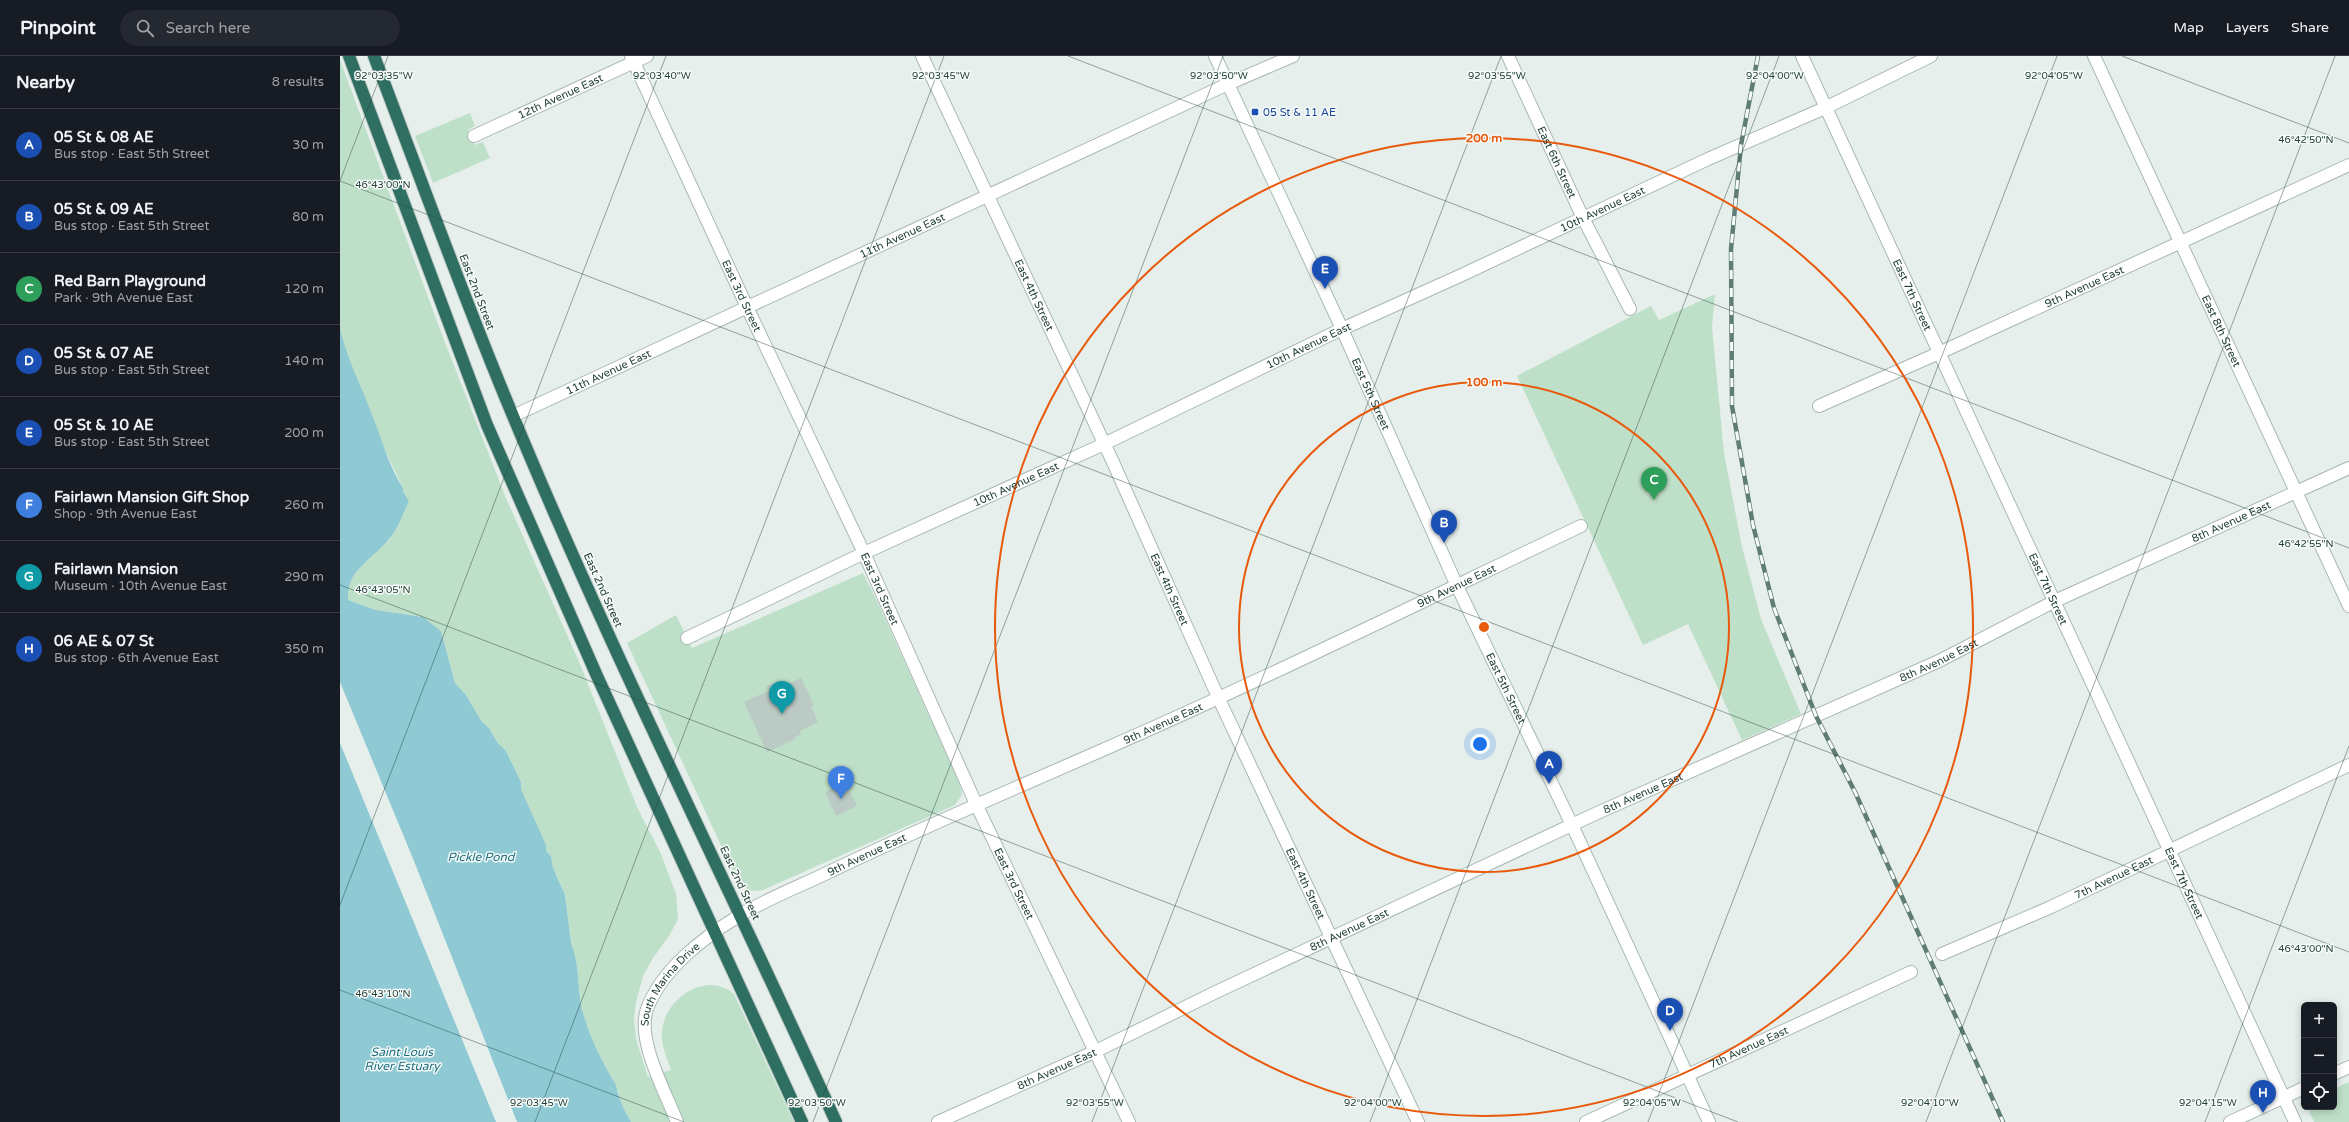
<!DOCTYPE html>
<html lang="en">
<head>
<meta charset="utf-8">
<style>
  body { margin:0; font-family:"Varela Round",sans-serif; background:#242831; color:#f1f3f6 }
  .controls { position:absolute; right:12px; bottom:12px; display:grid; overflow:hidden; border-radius:6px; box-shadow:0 2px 10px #0003 }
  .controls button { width:36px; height:36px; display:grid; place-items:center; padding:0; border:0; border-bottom:1px solid #363941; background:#171b24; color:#f1f3f6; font:20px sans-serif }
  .you { position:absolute; left:1140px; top:688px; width:14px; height:14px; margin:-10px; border:3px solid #fff; border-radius:50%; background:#1a73e8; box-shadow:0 0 0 6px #1a73e833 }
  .badge { display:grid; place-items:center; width:26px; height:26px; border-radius:50%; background:#f4845f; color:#fff; font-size:13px; font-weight:700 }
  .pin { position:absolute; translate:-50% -33px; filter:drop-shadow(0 1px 2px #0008) }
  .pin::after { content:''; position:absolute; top:21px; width:14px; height:12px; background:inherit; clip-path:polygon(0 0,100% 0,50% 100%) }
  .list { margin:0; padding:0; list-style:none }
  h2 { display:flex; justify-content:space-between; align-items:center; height:52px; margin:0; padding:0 16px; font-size:17px }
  h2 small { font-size:13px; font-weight:400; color:#9ea1a6 }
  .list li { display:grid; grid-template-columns:26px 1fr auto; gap:12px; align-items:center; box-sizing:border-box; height:72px; padding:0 16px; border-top:1px solid #363941 }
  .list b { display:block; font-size:15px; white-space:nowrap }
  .list p { margin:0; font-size:13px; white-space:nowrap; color:#9ea1a6 }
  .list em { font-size:13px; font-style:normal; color:#9ea1a6 }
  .icon { flex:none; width:22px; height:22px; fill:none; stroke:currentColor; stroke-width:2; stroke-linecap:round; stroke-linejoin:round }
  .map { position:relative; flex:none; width:2009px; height:1066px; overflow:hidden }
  header { display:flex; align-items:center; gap:24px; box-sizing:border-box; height:56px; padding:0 20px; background:#171b24; border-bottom:1px solid #363941 }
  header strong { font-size:19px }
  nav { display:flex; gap:22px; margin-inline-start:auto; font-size:14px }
  .search { width:280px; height:36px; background:#242831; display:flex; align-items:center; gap:10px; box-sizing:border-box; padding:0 14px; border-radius:22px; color:#9ea1a6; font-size:15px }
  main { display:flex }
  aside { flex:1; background:#171b24 }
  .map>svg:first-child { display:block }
  .green { fill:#bfe0c8 }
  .water { fill:#8ec9d4 }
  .building { fill:#bbcac4 }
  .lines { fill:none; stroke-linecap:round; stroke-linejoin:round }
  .street-casing { stroke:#a8b8b2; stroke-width:14 }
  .secondary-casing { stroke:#a4bbb3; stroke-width:14 }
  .highway-casing { stroke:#c2cac8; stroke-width:14 }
  .street { stroke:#fff; stroke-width:12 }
  .secondary { stroke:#fff; stroke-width:12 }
  .highway { stroke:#2f6f62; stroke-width:12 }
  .rail-casing { stroke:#5f7d75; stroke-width:4.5 }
  .rail { stroke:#f7fbf9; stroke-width:3; stroke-dasharray:9; stroke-linecap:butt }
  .ticks { fill:none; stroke:#24423a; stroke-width:1; stroke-opacity:0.45 }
  .ring { fill:none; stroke:#e8590c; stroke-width:2 }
  .transit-dot { fill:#1a4fb4; stroke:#f7fbf9; stroke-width:1.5 }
  .labels { text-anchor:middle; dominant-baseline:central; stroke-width:3; stroke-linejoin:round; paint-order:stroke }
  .street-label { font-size:11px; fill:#24423a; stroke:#f7fbf9 }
  .transit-label { font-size:11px; fill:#164399; stroke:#f7fbf9; text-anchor:start }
  .water-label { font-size:12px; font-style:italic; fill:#1c6f80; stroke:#f7fbf9 }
  .ticks-label { font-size:10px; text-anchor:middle; fill:#24423a; stroke:#f7fbf9; stroke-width:3; stroke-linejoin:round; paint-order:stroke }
  .centre { fill:#e8590c; stroke:#f7fbf9; stroke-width:2 }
  .ring-label { font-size:12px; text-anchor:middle; font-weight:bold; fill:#e8590c; stroke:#f7fbf9; stroke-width:3; stroke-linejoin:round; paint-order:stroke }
</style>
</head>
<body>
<header>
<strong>Pinpoint</strong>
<div class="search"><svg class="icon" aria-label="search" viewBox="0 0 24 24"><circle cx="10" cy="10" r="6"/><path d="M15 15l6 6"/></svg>Search here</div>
<nav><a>Map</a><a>Layers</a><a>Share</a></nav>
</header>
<main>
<aside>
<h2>Nearby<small>8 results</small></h2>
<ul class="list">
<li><span class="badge" style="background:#1a4fb4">A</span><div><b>05 St &amp; 08 AE</b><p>Bus stop · East 5th Street</p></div><em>30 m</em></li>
<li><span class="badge" style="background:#1a4fb4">B</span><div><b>05 St &amp; 09 AE</b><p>Bus stop · East 5th Street</p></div><em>80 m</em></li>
<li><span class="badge" style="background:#2e9e5b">C</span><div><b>Red Barn Playground</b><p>Park · 9th Avenue East</p></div><em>120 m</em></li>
<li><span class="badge" style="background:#1a4fb4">D</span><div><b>05 St &amp; 07 AE</b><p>Bus stop · East 5th Street</p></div><em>140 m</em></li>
<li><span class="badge" style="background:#1a4fb4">E</span><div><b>05 St &amp; 10 AE</b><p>Bus stop · East 5th Street</p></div><em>200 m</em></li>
<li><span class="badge" style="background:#3f7fe0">F</span><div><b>Fairlawn Mansion Gift Shop</b><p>Shop · 9th Avenue East</p></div><em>260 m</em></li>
<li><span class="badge" style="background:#0f9aa8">G</span><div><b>Fairlawn Mansion</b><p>Museum · 10th Avenue East</p></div><em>290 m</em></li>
<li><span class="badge" style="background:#1a4fb4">H</span><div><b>06 AE &amp; 07 St</b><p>Bus stop · 6th Avenue East</p></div><em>350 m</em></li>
</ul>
</aside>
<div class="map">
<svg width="2009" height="1066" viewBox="0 0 2009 1066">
  <rect width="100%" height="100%" fill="#e6efeb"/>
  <path class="green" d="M0,4L104,284L166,442L240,608L297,751L321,798L336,838L338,863L329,880L313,902L303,920L296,946L294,964L296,983L308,1021L331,1014C327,1002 320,987 322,975C325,942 367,914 394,938L454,1066H291C286,1057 281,1048 278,1038C277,1035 277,1032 276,1029C262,1005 249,981 242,953C237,932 240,908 231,887L225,839L213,812L211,800L206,795V789L181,733V726L166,695L157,686L149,672L142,666L126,639L115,627L101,575L83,561L36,554L8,544L7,531L19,512L50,483L63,432L41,386L34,365L5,295L0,272Z
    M130,57L135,70L128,74L135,89L143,86L150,102L93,127L75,80Z
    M1375,238L1372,271L1384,397L1402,491L1421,563L1461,658L1402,684L1348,568L1303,589L1177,320L1311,250L1319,264Z
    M523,517L537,545L621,731L622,739L615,749L425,833C414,837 405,835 398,826L287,587L336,559L352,592Z
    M2009,1026V1066H1974L1969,1055L1970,1051H1994V1033Z"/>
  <path class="water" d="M0,272C7,304 23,333 34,364C43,387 49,410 63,432V436L69,445C63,457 58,473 49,483C32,504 6,514 8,544L36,554L83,561L101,575L115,627L126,639L142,666L149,672L157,686L166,695L181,726V733L206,789V795L211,800L213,812L225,839L231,887C240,908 237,932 242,953C249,981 262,1005 276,1029C277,1032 277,1035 278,1038C281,1048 286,1057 291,1066H177L74,805L0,626Z
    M0,687L156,1066H0Z"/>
  <path class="building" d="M461,622L474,649L471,650L478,666L460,675L461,678L455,681V683L427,696L404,646L428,635L426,631L439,625L442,631Z
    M505,726L517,750L496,760L485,736Z"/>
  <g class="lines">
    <g class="street-casing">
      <g id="street">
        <path id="s1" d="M291,0L407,251L524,497L636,748L789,1066"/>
        <path id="s2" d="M582,0L772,404L878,641L1078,1066"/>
        <path id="s3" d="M1168,0L1243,162L1290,253"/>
        <path id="s4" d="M1462,0L1955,1066"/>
        <path id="s5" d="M1754,0L2009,550"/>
        <path id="s6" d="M134,80L307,0"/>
        <path id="s7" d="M1479,350L1599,297L2009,109"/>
        <path id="s8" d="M173,360L888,28L953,0"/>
        <path id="s9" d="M347,582L524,497L764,388L1002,273L1124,218L1368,103L1485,52L1591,0"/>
        <path id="s10" d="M1602,898L1711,851L2009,709"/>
        <path d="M1994,1018L2009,1011"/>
        <path id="s11" d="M337,1066C326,1037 296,984 307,953C322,913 362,883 397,861C424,844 458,831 487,817C576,774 667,736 758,696C921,625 1081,546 1241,470"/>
        <path id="s12" d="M598,1066L756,995L874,937L1255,758L1599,605L1715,545L2009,412"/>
        <path id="s13" d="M1246,1066L1571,916"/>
        <path d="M1890,1066L1964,1032"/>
      </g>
    </g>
    <g class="secondary-casing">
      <g id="secondary">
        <path id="s14" d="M875,0L1002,273L1117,530L1232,769L1369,1066"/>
      </g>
    </g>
    <g class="highway-casing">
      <path id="highway" d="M9,0L147,369L257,620L462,1066
        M34,0C80,120 123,241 173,360C272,599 389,830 496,1066"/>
    </g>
    <use href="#street" class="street"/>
    <use href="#secondary" class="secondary"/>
    <use href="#highway" class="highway"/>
    <g class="rail-casing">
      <path id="rail" d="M1418,0L1401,89L1391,193L1392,350L1413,469L1434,552L1476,660L1515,736L1663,1066"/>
    </g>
    <use href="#rail" class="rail"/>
  </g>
  <path class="ticks" d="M728,0L2009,492M1782,0L2009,87M0,125L48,0M0,125L2009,896M0,529L1398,1066M0,849L326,0M0,934L344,1066M195,1066L604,0M473,1066L883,0M752,1066L1161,0M1030,1066L1439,0M1308,1066L1717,0M1586,1066L1995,0M1865,1066L2009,690"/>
  <g class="ring">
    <circle cx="1144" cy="571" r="245"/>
    <circle cx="1144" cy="571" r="489"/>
  </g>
  <rect class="transit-dot" x="911" y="52" width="8" height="8" rx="2"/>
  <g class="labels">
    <g class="street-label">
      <text stroke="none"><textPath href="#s6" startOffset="95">12th Avenue East</textPath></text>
      <text stroke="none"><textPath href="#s3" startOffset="117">East 6th Street</textPath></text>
      <text stroke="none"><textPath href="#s9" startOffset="1011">10th Avenue East</textPath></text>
      <text stroke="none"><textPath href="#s8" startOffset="429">11th Avenue East</textPath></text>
      <text stroke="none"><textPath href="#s7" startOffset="291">9th Avenue East</textPath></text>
      <text transform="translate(137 236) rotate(69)">East 2nd Street</text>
      <text stroke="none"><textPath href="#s2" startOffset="264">East 4th Street</textPath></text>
      <text stroke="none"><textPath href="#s4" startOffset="263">East 7th Street</textPath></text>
      <text stroke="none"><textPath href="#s1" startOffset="264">East 3rd Street</textPath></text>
      <text stroke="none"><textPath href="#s5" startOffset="303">East 8th Street</textPath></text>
      <text stroke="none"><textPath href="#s9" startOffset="687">10th Avenue East</textPath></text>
      <text stroke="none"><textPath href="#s8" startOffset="105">11th Avenue East</textPath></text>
      <text stroke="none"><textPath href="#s14" startOffset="372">East 5th Street</textPath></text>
      <text stroke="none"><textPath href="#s9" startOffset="363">10th Avenue East</textPath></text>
      <text stroke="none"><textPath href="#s12" startOffset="1426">8th Avenue East</textPath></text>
      <text stroke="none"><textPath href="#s11" startOffset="1042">9th Avenue East</textPath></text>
      <text stroke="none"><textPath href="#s1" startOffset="588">East 3rd Street</textPath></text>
      <text stroke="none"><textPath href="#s2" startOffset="588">East 4th Street</textPath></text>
      <text stroke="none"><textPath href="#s4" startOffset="587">East 7th Street</textPath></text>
      <text transform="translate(263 534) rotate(66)">East 2nd Street</text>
      <text stroke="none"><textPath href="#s12" startOffset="1102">8th Avenue East</textPath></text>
      <text stroke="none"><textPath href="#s14" startOffset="696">East 5th Street</textPath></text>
      <text stroke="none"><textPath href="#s11" startOffset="718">9th Avenue East</textPath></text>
      <text stroke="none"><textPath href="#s12" startOffset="778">8th Avenue East</textPath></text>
      <text stroke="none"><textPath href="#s11" startOffset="394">9th Avenue East</textPath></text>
      <text stroke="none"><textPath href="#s10" startOffset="188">7th Avenue East</textPath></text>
      <text transform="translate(400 827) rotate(65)">East 2nd Street</text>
      <text stroke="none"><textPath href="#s2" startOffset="912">East 4th Street</textPath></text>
      <text stroke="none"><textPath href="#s4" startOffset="911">East 7th Street</textPath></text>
      <text stroke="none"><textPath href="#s1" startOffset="912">East 3rd Street</textPath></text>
      <text stroke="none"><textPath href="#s12" startOffset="454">8th Avenue East</textPath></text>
      <text stroke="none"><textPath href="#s11" startOffset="152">South Marina Drive</textPath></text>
      <text stroke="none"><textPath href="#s13" startOffset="179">7th Avenue East</textPath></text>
      <text stroke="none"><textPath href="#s12" startOffset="130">8th Avenue East</textPath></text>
    </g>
    <g class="transit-label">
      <text x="923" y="56">05 St &amp; 11 AE</text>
    </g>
    <g class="water-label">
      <text x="141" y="801">Pickle Pond</text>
      <text x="62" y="996">Saint Louis<tspan x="62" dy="14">River Estuary</tspan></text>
    </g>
  </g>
  <g class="ticks-label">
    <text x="44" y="23">92°03'35"W</text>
    <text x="322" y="23">92°03'40"W</text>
    <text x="601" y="23">92°03'45"W</text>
    <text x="879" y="23">92°03'50"W</text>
    <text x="1157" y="23">92°03'55"W</text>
    <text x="1435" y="23">92°04'00"W</text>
    <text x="1714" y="23">92°04'05"W</text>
    <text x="1966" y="87">46°42'50"N</text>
    <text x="43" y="132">46°43'00"N</text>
    <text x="1966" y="491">46°42'55"N</text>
    <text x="43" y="537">46°43'05"N</text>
    <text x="1966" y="896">46°43'00"N</text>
    <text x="43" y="941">46°43'10"N</text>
    <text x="199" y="1050">92°03'45"W</text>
    <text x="477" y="1050">92°03'50"W</text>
    <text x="755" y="1050">92°03'55"W</text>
    <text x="1033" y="1050">92°04'00"W</text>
    <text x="1312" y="1050">92°04'05"W</text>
    <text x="1590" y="1050">92°04'10"W</text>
    <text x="1868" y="1050">92°04'15"W</text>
  </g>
  <circle cx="1144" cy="571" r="6" class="centre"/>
  <g class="ring-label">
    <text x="1144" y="86">200 m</text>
    <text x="1144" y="330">100 m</text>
  </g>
</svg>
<div class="controls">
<button>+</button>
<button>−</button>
<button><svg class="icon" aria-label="locate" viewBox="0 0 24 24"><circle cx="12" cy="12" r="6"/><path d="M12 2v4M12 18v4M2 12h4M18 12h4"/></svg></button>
</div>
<div class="you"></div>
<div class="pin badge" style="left:1209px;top:728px;background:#1a4fb4">A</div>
<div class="pin badge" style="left:1104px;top:487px;background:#1a4fb4">B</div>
<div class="pin badge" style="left:1314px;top:444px;background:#2e9e5b">C</div>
<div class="pin badge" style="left:1330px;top:975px;background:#1a4fb4">D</div>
<div class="pin badge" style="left:985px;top:233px;background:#1a4fb4">E</div>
<div class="pin badge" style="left:501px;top:743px;background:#3f7fe0">F</div>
<div class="pin badge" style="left:442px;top:658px;background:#0f9aa8">G</div>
<div class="pin badge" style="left:1923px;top:1057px;background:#1a4fb4">H</div>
</div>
</main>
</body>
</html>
